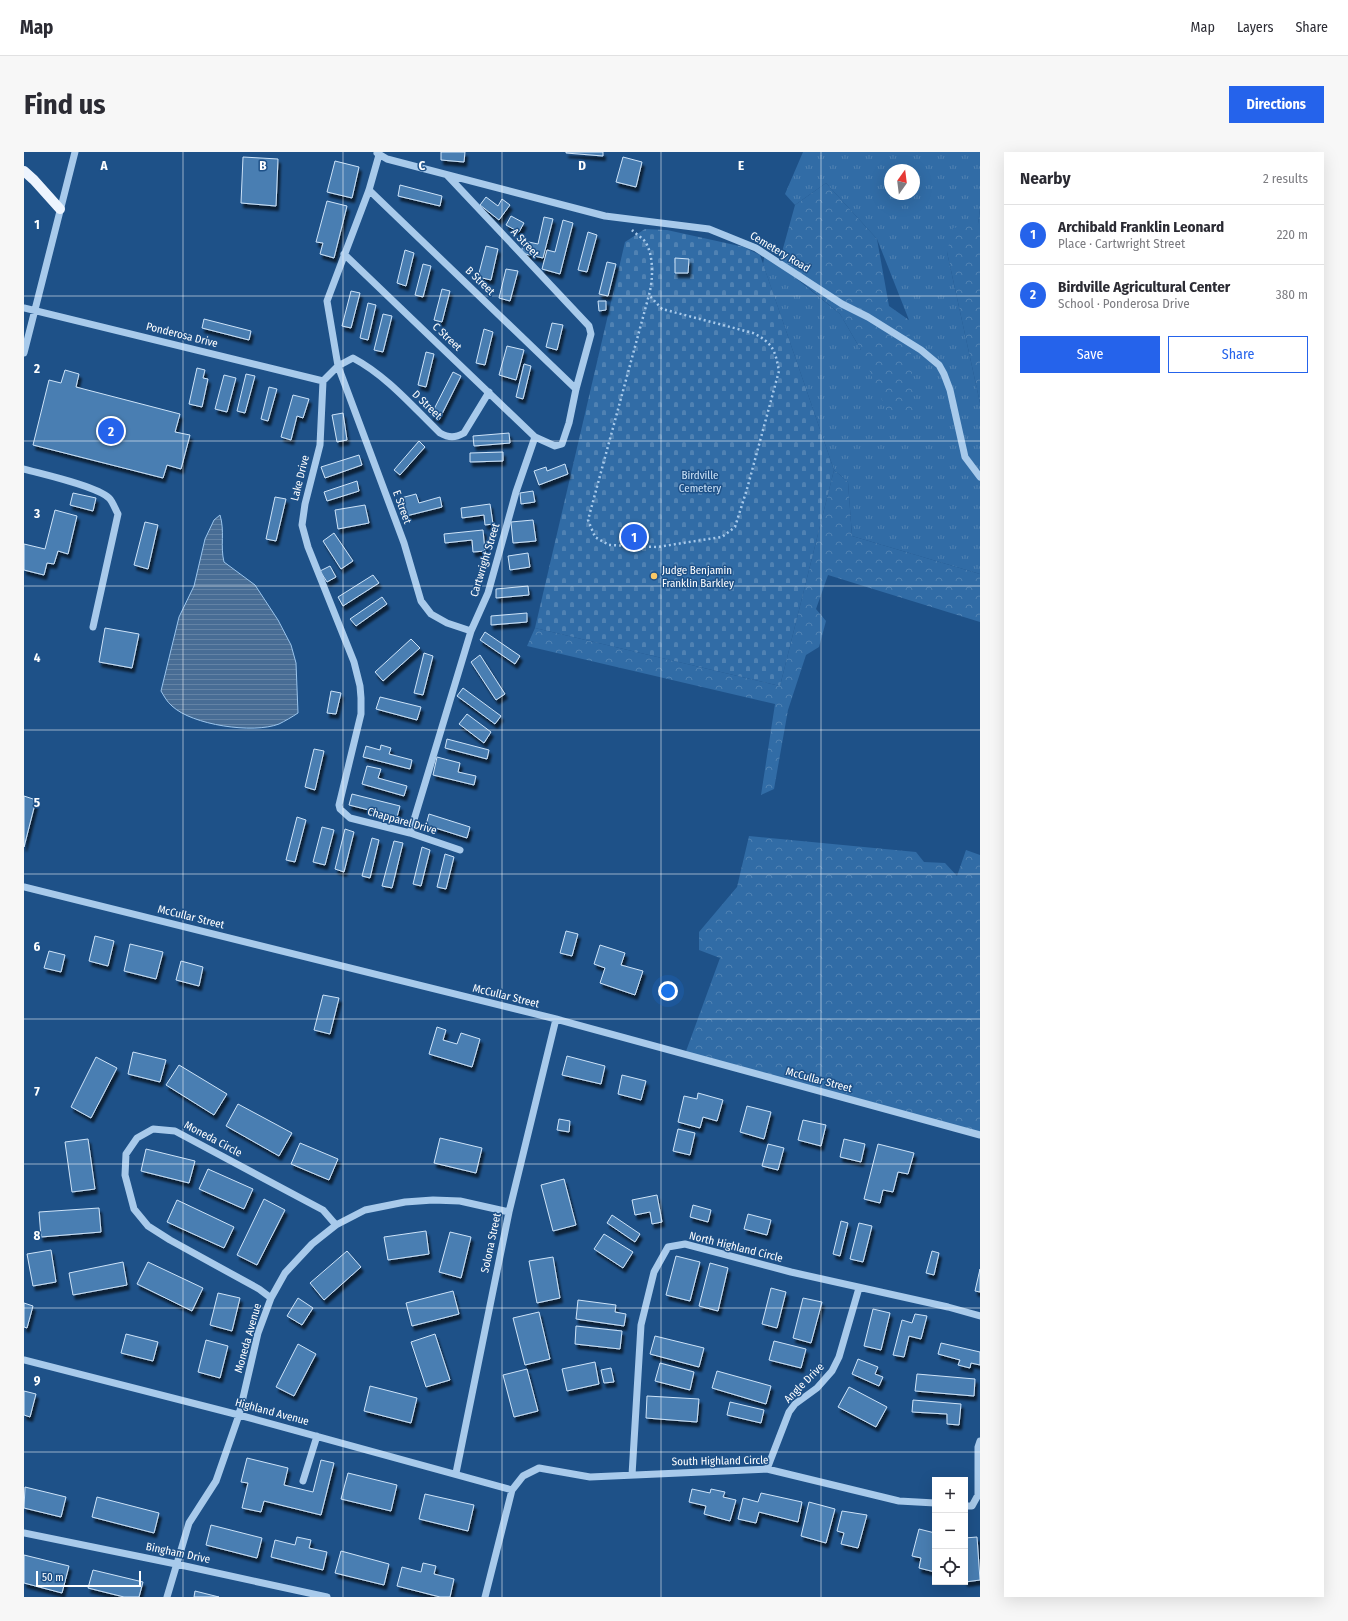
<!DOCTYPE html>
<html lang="en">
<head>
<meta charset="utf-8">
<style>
  body { margin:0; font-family:"Fira Sans Condensed",sans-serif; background:#f7f7f7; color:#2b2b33 }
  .controls { position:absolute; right:12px; bottom:12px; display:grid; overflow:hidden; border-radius:0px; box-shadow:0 4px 16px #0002 }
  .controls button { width:36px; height:36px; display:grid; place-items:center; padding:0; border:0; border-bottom:1px solid #e1e1e2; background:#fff; color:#2b2b33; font:20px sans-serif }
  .compass { position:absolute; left:860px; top:12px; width:36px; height:36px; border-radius:50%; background:#fff; box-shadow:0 4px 16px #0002; rotate:14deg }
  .scale { position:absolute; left:12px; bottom:10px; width:105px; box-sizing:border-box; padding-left:4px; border:2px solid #fff; border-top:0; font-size:11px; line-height:14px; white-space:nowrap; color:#fff; -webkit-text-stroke:3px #1e5188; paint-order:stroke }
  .you { position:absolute; left:644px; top:839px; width:14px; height:14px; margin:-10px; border:3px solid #fff; border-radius:50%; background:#1a73e8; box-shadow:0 0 0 6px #1a73e833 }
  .badge { display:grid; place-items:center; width:26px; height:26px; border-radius:50%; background:#2563eb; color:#fff; font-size:13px; font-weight:700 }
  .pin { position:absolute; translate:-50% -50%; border:2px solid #fff; box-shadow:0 1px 4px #0006 }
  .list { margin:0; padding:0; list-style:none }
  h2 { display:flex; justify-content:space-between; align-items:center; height:52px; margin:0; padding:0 16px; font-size:17px }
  h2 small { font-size:13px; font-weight:400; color:#7c7c81 }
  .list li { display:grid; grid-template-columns:26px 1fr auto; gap:12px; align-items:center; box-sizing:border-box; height:60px; padding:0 16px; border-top:1px solid #e1e1e2 }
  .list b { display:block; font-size:15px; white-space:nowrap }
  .list p { margin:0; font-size:13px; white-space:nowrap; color:#7c7c81 }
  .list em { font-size:13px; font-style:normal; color:#7c7c81 }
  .actions { display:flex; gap:8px; padding:12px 16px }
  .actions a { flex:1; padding:9px 0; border:1px solid #2563eb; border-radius:0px; text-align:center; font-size:14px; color:#2563eb }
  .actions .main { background:#2563eb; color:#fff }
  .icon { flex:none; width:22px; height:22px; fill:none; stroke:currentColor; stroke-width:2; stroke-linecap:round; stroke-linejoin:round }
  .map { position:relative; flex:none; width:956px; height:1445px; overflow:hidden; border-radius:0px }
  header { display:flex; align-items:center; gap:24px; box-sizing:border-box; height:56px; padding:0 20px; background:#fff; border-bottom:1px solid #e1e1e2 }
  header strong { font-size:19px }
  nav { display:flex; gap:22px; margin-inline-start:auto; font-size:14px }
  .intro { display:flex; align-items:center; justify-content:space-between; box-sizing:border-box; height:96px; padding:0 24px }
  h1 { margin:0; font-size:28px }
  .button { padding:10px 18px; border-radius:0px; background:#2563eb; color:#fff; font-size:14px; font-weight:700 }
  main { display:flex; gap:24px; padding:0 24px }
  aside { flex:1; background:#fff; border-radius:0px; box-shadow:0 4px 16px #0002 }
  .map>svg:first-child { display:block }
  .grass { fill:url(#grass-tufts); fill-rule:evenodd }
  .forest { fill:url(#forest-crowns) }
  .cemetery { fill:url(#cemetery-stones) }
  .water { fill:url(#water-rules); stroke:#9bc5ed }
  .building { fill:#4a7eb2; stroke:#cde3f8; filter:url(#shadow) }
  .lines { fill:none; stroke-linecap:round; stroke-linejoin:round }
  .path { stroke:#a8caeb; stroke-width:2.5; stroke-dasharray:2 3; stroke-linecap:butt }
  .minor { stroke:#a8caeb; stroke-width:7 }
  .major { stroke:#edf4fe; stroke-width:10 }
  .grid { fill:none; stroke:#fff; stroke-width:1; stroke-opacity:0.55 }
  .poi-dot { fill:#fac967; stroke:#1e5188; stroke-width:1.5 }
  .labels { text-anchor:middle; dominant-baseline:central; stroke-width:3; stroke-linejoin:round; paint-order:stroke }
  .street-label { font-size:11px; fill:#fff; stroke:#1e5188 }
  .park-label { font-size:11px; fill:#cde3f8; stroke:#1e5188 }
  .poi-label { font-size:11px; fill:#fff; stroke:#1e5188; text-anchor:start }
  .grid-label { font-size:13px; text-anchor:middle; font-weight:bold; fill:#fff; stroke:#1e5188; stroke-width:3; stroke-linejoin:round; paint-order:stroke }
</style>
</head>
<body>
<header>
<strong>Map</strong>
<nav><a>Map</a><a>Layers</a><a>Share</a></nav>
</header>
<div class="intro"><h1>Find us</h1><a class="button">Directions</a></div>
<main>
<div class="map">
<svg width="956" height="1445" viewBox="0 0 956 1445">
  <defs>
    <pattern id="grass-tufts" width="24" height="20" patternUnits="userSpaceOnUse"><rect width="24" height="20" fill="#316ca6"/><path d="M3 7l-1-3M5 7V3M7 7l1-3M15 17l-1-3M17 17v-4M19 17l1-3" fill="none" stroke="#5082b3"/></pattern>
    <pattern id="forest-crowns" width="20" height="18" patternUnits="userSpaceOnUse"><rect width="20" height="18" fill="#316ca6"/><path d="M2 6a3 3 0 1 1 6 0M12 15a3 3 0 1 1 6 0" fill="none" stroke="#5082b3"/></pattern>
    <pattern id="cemetery-stones" width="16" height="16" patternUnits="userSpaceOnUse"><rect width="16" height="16" fill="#316ca6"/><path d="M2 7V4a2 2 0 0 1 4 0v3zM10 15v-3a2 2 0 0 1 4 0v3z" fill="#5082b3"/></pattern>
    <pattern id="water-rules" width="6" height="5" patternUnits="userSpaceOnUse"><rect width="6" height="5" fill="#486d95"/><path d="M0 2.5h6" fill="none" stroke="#6383a5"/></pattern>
    <filter id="shadow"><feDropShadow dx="2.5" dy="4.5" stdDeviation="1" flood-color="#0009"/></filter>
  </defs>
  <rect width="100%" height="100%" fill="#1e5188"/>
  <path class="grass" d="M779,0H956V56L954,72L923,100L956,251V422L828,384L824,330L810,318L739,112L741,101L816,162L837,198L885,168L853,87L802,31L771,53L761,42ZM866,18H890V42H866Z"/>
  <path class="forest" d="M802,31L853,87L865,154L885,168L890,258L863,260L837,198L816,162L755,111L771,53Z
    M956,56V251L923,100L929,76L954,72Z
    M810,318L824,330L828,384L956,422V470L804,423L792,457L802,469L795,495L782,503L764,558L750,637L737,643L751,552L503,494L511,476L756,534Z
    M725,684L892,700L900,710L921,711L933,724L942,698L956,703V983L661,902L696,806L675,798V780L713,735Z"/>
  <path class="cemetery" d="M621,77L643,78L720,95L736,103L810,318L756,534L511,476L601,90Z"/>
  <path class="water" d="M196,363C201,379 196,394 200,410L231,433L254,468L267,493L272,511L274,561C268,565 261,569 255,572C229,582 168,573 148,554C143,550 140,544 137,539L155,465L170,434L181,387L190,368Z"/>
  <path class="building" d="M417,0H441L440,10L417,8Z
    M542,0H579V4L542,1Z
    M219,5L254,7L252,54L217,51Z
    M599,5L618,10L612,35L592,30Z
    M311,9L335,15L328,46L303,40Z
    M376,33L418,44L416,54L374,44Z
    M462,45L474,54L478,47L486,53L475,68L456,53Z
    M303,49L323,54L310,106L296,102L299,91L292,90Z
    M487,64L500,71L495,80L482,73Z
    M520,65L529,67L519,106L497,101L500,89L514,92Z
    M539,68L549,71L536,122L518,117L523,98L531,100Z
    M564,80L573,83L563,120L554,118Z
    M462,94L474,97L467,128L454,125Z
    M381,98L390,101L382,134L373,131Z
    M651,106L665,107L664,121H651Z
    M583,110L592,112L584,144L575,142Z
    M399,112L407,114L399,145L391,143Z
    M482,117L494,119L486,149L475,146Z
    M418,137L426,139L418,170L410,168Z
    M327,139L336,141L327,176L318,174Z
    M574,149H582V158L575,159Z
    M344,151L352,153L344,188L336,186Z
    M359,162L368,164L359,200L350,198Z
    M180,167L227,179L225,188L178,176Z
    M528,171L539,173L533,198L522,195Z
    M460,177L469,180L461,213L452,211Z
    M483,194L500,198L492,228L475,223Z
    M402,200L410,202L402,235L394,233Z
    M500,212L507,214L499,247L492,245Z
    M173,216L181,218L179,226L184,227L178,255L165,252Z
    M41,218L55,222L52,235L156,262L151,280L166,283L157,317L143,313L139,326L9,293L25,228L37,231Z
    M429,220L437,224L415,268L407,263Z
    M222,222L231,224L221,261L213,259Z
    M200,223L212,226L203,260L191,257Z
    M245,235L253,237L244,269L237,267Z
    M269,243L285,247L279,266L273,264L267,288L257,285Z
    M319,261L323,288L313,290L308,263Z
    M485,281L486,291L450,294L449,284Z
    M395,289L401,295L376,323L370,318Z
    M479,300V309L446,310V301Z
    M335,303L338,313L301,326L297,315Z
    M541,312L544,322L515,333L510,319L522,315L523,319Z
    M333,329L335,339L303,349L300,340Z
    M509,339L511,350L497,352L496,341Z
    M49,341L72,346L69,359L46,353Z
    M392,342L395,351L416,345L418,355L378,365L377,360L381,359L377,346Z
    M251,345L262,347L252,389L242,387Z
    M466,352L469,372L461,373L460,363L438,366L437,356Z
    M341,353L345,371L314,377L311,358Z
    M31,358L53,364L44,402L34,399L30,412L23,411L20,423L0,418V392L21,397Z
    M509,368L512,389L489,391L487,370Z
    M121,370L134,373L124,417L110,413Z
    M459,378L461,399L449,400L448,388L421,391L420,382Z
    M310,381L329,409L317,417L299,389Z
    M504,401L506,415L486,418L484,404Z
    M306,414L312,425L303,430L296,419Z
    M349,423L355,431L319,454L314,445Z
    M504,434L505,443L472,446V437Z
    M358,445L363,452L332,474L326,467Z
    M503,461V470L467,473V464Z
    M81,476L115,482L108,516L75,510Z
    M461,480L496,504L491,512L456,488Z
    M387,487L396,496L359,529L351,520Z
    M400,501L409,504L399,543L390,541Z
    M456,503L481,542L472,548L447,510Z
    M439,536L477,564L471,572L433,544Z
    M307,539L317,541L312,562L303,561Z
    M356,545L397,555L393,568L352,557Z
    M443,562L467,580L460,591L435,572Z
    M423,587L465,598L463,607L421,596Z
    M357,593L367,596L365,602L388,608L386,617L339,605L342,594L356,598Z
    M290,597L300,599L291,638L281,635Z
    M413,605L436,611L434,620L452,624L450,633L409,623Z
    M343,614L357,617L354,626L383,634L380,644L338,632Z
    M328,642L376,654L373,665L325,653Z
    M0,644L12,648L0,695Z
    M405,662L446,675L443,686L402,673Z
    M273,665L282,668L271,710L262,708Z
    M298,675L310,678L301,713L289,710Z
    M321,677L330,680L320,720L311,717Z
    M348,686L355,688L346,726L338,724Z
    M370,689L379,691L368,736L358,734Z
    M398,695L406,698L397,734L389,732Z
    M421,702L430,705L422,737L413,735Z
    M542,779L554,782L548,804L536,801Z
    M71,784L90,789L84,814L65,809Z
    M106,792L139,800L132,827L100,819Z
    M576,793L601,801L597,813L619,819L611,843L576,831L581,816L570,812Z
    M25,799L41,803L37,820L20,816Z
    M157,809L179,815L175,834L152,828Z
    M299,843L315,846L306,882L290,878Z
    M413,875L422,878L419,888L433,892L437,881L456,887L448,915L405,902Z
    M109,900L142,908L136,930L104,922Z
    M543,904L581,914L577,932L538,923Z
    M72,905L93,916L67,966L47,955Z
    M155,913L203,942L190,963L142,933Z
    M598,923L622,929L617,948L594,942Z
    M674,941L699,948L693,969L679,965L676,976L654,970L660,944L673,947Z
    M214,952L268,981L255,1004L202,974Z
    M723,954L747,960L740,987L716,980Z
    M535,967L546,969L545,980L533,978Z
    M779,968L802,973L797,994L774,988Z
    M654,977L671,981L666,1003L649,999Z
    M416,986L458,996L452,1021L410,1011Z
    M64,987L71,1037L48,1040L41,990Z
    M820,987L841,992L837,1010L816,1005Z
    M276,991L314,1007L305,1028L267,1012Z
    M744,992L760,996L754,1018L738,1014Z
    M854,992L890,1001L884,1022L874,1020L869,1040L859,1038L856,1051L840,1047Z
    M122,997L171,1009L165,1031L117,1019Z
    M184,1017L229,1037L220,1057L175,1037Z
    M540,1027L552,1073L529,1079L517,1033Z
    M633,1043L638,1070L628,1072L626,1060L611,1063L608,1048Z
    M240,1047L261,1058L233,1113L213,1103Z
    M153,1048L210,1075L200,1096L143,1070Z
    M669,1053L687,1058L684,1070L666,1065Z
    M75,1056L77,1080L17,1085L15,1060Z
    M724,1062L747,1068L743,1083L720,1077Z
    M588,1063L616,1082L611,1090L583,1071Z
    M817,1069L824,1071L816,1104L809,1102Z
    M835,1071L848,1074L839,1110L826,1107Z
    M402,1079L405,1102L364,1108L360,1085Z
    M426,1080L447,1085L437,1126L415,1120Z
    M580,1082L609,1100L599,1116L570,1097Z
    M27,1098L32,1130L9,1134L3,1102Z
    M323,1099L337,1115L300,1148L286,1131Z
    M908,1099L915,1101L910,1123L902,1121Z
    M652,1104L676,1110L666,1149L642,1143Z
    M529,1105L536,1146L513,1151L505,1109Z
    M99,1110L103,1133L49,1143L45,1121Z
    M124,1110L179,1136L168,1159L113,1132Z
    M686,1111L704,1116L694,1159L675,1154Z
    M956,1117V1140L951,1139Z
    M747,1136L762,1140L753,1176L738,1172Z
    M429,1139L435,1162L388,1174L382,1151Z
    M194,1141L216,1146L208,1179L186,1173Z
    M274,1146L289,1156L278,1173L263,1164Z
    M779,1146L798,1150L787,1191L769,1186Z
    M554,1148L592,1153L591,1160L602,1162L600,1174L552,1167Z
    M0,1151L9,1154L3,1176L0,1175Z
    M849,1157L866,1161L857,1198L840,1194Z
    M515,1160L526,1207L501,1213L489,1166Z
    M891,1162L903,1164L897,1187L885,1184L880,1205L869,1203L878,1168L888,1171Z
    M552,1174L598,1179L596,1197L551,1192Z
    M102,1182L134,1190L129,1209L97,1201Z
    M411,1182L426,1228L402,1235L387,1190Z
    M631,1184L680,1196L675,1215L626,1202Z
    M182,1188L204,1194L196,1226L174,1220Z
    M750,1189L782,1197L777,1216L745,1208Z
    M917,1191L956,1200V1213L947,1211L946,1216L934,1213L936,1208L914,1202Z
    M274,1192L292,1202L270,1244L252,1235Z
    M834,1207L854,1215L851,1222L859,1225L855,1234L828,1222Z
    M571,1210L575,1232L543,1239L538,1217Z
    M636,1211L670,1220L666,1238L631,1229Z
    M587,1216L590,1230L580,1231L577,1218Z
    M503,1217L514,1259L490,1265L479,1223Z
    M693,1219L747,1234L742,1252L688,1236Z
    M893,1222L951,1227L950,1244L891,1239Z
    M346,1234L393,1246L387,1271L340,1259Z
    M825,1235L863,1255L852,1275L814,1255Z
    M0,1239L12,1242L6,1265L0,1263Z
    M623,1244L675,1247L673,1270L622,1266Z
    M889,1248L937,1252L935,1273L923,1272V1262L888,1260Z
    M706,1250L740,1258L737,1271L703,1263Z
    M223,1306L264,1316L260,1333L289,1340L297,1308L310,1311L297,1363L240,1349L237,1360L218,1356L224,1331L217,1330Z
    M324,1321L373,1333L367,1359L317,1347Z
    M1,1335L42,1345L37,1365L0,1356Z
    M668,1337L686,1341L687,1337L701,1340L699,1345L712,1348L706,1369L680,1362L682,1354L665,1350Z
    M737,1341L778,1350L774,1370L735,1360L732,1371L714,1367L719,1346L734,1350Z
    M401,1342L450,1353L444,1379L395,1367Z
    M73,1345L135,1361L130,1381L68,1365Z
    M785,1350L811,1357L802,1391L777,1384Z
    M818,1359L843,1363L834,1396L817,1392L820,1381L813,1379Z
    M187,1373L238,1386L233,1406L182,1393Z
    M895,1377L911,1381V1420L895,1416L897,1406L888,1404Z
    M273,1385L287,1388L285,1396L303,1400L299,1418L247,1405L251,1388L271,1393Z
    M953,1385L956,1428L941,1430V1386Z
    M317,1399L365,1412L360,1433L311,1421Z
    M0,1403L45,1414L38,1441L0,1431Z
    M399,1411L412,1414L410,1422L430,1427L426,1445H416L373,1434L378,1415L397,1420Z
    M69,1418L119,1430L115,1445H100L64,1436Z
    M171,1439L195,1445H170Z"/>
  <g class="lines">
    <path class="path" d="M608,78C612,82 619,86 622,91C630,105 629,128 625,143L564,368L571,385L585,393L633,395L698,385L711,375L723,337L755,219C751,198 749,191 729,181L638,157L625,143"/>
    <path class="minor" d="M353,1L363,7L581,64L685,77L732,96L818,152L844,165L897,198L915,213L920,222L926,238L941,305L956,325
      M355,3L345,38L303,149L314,214L299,229L296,293L281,352L278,373L284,395L330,510L336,534L337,546V562L315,653L316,657L326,666L386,681L436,698
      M345,38L552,237
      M320,102L511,285L531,294L538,292L545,271L552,237L567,182L565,174L423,23
      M0,156L299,229
      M0,201L51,0
      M0,317C18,322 73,334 85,346C89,350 91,357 94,362L69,475
      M447,479L423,471L407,462L397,449L380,391L314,214L329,206C363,224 389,255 416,281C425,286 431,286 440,281L465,240
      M386,681L447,479L464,441L492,340L511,285
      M0,735L532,867L956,983
      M247,1146L235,1137L146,1088L124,1074L110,1057L101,1023L102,1002L113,986L129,977L151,979L299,1058L312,1073
      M0,1208L215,1263L488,1338
      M743,1317L765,1260L771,1252L793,1236L808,1219L815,1205L835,1136
      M432,1321L485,1060L532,867
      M608,1323L617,1173L630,1120L644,1095L661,1092L767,1120L924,1155L956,1164
      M279,1329L293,1284
      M941,1354H948L954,1343V1295L956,1289
      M0,1381L152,1412L303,1445
      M143,1445L165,1371L192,1329L215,1263L234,1181L247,1146L261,1121L288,1092L312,1073L341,1058L381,1050L409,1048L436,1049L485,1060
      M461,1445L488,1338L499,1324L515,1316L566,1325L743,1317L875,1349L911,1351"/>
    <path class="major" d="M0,19L10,28L36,57"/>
  </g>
  <path class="grid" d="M159,0V1445M319,0V1445M478,0V1445M637,0V1445M797,0V1445M0,144H956M0,289H956M0,434H956M0,578H956M0,722H956M0,867H956M0,1012H956M0,1156H956M0,1300H956"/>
  <circle class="poi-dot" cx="630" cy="424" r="4"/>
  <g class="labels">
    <g class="street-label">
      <text transform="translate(501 91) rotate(47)">A Street</text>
      <text transform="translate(756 100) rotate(31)">Cemetery Road</text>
      <text transform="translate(456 129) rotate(44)">B Street</text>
      <text transform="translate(158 183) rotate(14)">Ponderosa Drive</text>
      <text transform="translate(423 185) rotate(43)">C Street</text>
      <text transform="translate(403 253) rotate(44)">D Street</text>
      <text transform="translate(276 326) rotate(-76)">Lake Drive</text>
      <text transform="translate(378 355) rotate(70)">E Street</text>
      <text transform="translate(461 408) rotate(-73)">Cartwright Street</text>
      <text transform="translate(378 669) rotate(16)">Chapparel Drive</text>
      <text transform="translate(167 765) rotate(14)">McCullar Street</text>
      <text transform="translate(482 844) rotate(14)">McCullar Street</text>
      <text transform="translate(795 928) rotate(15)">McCullar Street</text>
      <text transform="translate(189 987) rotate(28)">Moneda Circle</text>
      <text transform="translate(467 1091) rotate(-78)">Solona Street</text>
      <text transform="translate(712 1095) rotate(14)">North Highland Circle</text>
      <text transform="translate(224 1186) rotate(-74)">Moneda Avenue</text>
      <text transform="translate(780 1231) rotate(-45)">Angle Drive</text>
      <text transform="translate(248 1260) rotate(15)">Highland Avenue</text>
      <text transform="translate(696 1309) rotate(-1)">South Highland Circle</text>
      <text transform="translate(154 1401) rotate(12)">Bingham Drive</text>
    </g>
    <g class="park-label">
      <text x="676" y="323">Birdville<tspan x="676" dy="13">Cemetery</tspan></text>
    </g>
    <g class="poi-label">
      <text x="638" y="418">Judge Benjamin<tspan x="638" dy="13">Franklin Barkley</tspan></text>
    </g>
  </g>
  <g class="grid-label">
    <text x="80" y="18">A</text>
    <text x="239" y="18">B</text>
    <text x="398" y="18">C</text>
    <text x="558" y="18">D</text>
    <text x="717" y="18">E</text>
    <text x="13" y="77">1</text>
    <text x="13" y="221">2</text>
    <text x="13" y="366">3</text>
    <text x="13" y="510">4</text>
    <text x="13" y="655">5</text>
    <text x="13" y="799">6</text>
    <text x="13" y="944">7</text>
    <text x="13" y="1088">8</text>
    <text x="13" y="1233">9</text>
  </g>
</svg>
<div class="controls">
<button>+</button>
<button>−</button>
<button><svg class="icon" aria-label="locate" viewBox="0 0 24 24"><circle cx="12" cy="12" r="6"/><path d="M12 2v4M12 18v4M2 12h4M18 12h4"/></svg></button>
</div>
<svg class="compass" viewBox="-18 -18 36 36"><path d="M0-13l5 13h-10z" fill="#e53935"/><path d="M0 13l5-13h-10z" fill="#7c7c81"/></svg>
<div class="scale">50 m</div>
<div class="you"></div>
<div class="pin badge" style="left:610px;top:385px">1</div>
<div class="pin badge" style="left:87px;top:279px">2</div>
</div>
<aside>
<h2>Nearby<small>2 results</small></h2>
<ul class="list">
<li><span class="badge">1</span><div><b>Archibald Franklin Leonard</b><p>Place · Cartwright Street</p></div><em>220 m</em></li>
<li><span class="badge">2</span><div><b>Birdville Agricultural Center</b><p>School · Ponderosa Drive</p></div><em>380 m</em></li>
</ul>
<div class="actions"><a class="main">Save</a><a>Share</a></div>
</aside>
</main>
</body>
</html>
